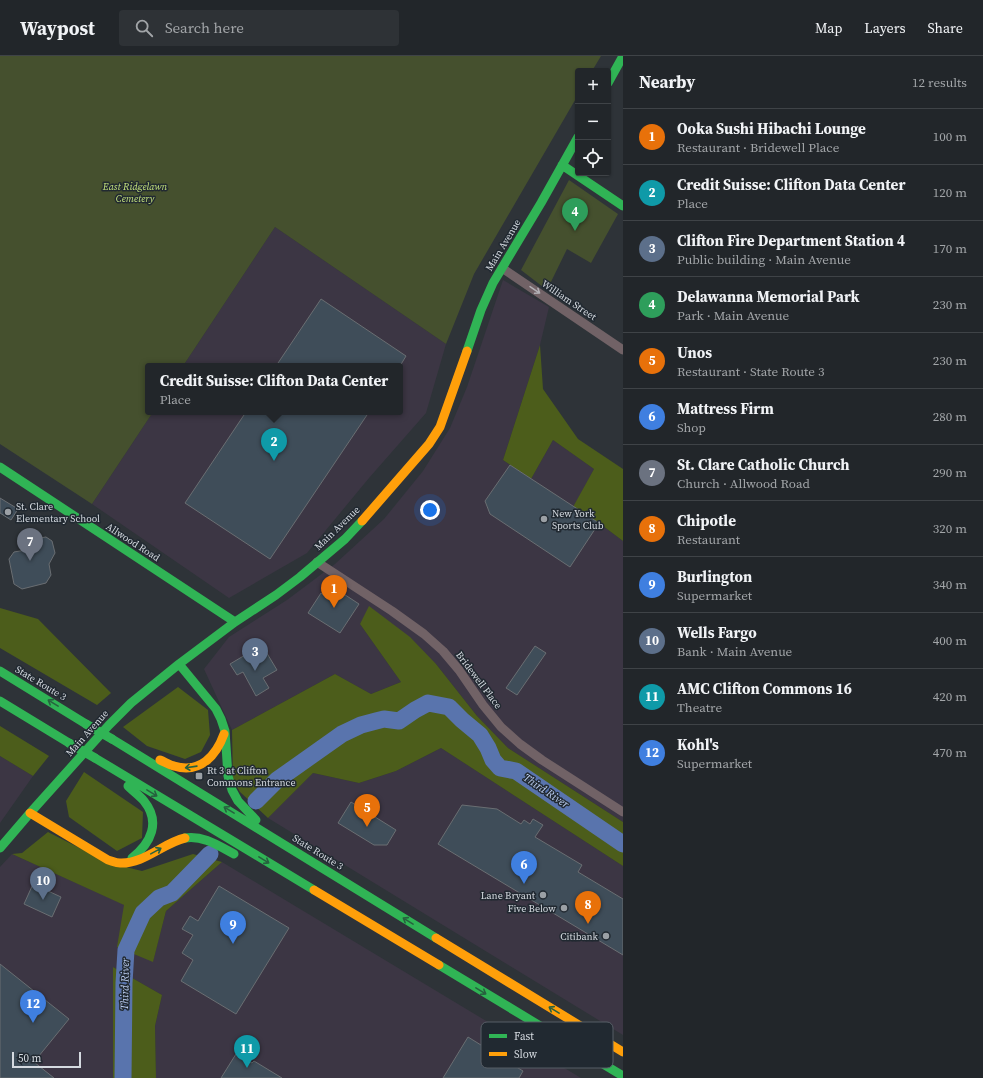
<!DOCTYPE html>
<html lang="en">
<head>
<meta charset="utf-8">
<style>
  body { margin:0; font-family:"Source Serif 4",serif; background:#2e3236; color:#f1f3f6 }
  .controls { position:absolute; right:12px; top:12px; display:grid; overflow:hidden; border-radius:4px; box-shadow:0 1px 3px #0004 }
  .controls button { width:36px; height:36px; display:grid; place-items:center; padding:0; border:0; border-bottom:1px solid #3f4347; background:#22262a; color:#f1f3f6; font:20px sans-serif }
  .scale { position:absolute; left:12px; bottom:10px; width:69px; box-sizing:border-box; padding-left:4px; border:2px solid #d5dae0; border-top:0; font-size:11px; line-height:14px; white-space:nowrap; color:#d5dae0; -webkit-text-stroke:3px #212931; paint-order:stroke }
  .you { position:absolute; left:430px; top:454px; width:14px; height:14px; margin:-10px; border:3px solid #fff; border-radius:50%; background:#1a73e8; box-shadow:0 0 0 6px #1a73e833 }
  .badge { display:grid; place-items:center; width:26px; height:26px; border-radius:50%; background:#9ba0a5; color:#fff; font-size:13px; font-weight:700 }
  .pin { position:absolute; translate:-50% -33px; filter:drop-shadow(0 1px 2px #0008) }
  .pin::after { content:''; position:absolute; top:21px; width:14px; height:12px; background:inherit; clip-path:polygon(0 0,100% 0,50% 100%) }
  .popup { position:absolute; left:145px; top:307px; width:258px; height:52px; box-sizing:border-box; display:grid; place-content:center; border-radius:4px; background:#22262a; filter:drop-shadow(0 1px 3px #0005); font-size:13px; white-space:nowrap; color:#a2a5a8 }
  .popup b { font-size:15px; color:#f1f3f6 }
  .popup::after { content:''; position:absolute; left:50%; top:100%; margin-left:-8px; border:8px solid transparent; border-top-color:#22262a }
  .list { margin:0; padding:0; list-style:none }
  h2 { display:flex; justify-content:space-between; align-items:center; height:52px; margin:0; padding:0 16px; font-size:17px }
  h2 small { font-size:13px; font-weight:400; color:#a2a5a8 }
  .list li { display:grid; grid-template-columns:26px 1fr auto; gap:12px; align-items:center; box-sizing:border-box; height:56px; padding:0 16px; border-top:1px solid #3f4347 }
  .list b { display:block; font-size:15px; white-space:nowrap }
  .list p { margin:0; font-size:13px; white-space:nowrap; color:#a2a5a8 }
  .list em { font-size:13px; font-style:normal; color:#a2a5a8 }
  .icon { flex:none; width:22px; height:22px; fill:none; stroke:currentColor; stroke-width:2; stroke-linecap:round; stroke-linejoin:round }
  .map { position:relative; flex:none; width:623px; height:1022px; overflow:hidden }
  header { display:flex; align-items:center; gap:24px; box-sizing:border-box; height:56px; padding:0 20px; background:#22262a; border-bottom:1px solid #3f4347 }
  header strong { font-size:19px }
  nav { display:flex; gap:22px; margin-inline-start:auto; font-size:14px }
  .search { width:280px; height:36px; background:#2e3236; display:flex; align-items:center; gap:10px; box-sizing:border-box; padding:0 14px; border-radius:4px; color:#a2a5a8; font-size:15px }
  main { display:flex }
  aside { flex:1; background:#22262a }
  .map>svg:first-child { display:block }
  .commercial { fill:#3c3644 }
  .green { fill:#45502e }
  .forest { fill:#4c5d1b }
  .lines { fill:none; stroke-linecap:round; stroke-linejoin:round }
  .river { stroke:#5974ad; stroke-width:17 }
  .building { fill:#3f4d59; stroke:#6a6e72 }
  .street { stroke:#716266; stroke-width:9 }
  .fast { stroke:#30b455; stroke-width:9 }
  .slow { stroke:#ff9f0a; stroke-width:9 }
  .fast-bridge { stroke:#30b455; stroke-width:9 }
  .oneway { stroke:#b2b0b5 }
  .oneway2 { stroke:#27613f }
  .poi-dot { fill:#9ba0a5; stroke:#212931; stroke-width:1.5 }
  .labels { text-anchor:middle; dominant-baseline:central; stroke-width:3; stroke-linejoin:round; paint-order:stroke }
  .park-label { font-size:10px; font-style:italic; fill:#c4e27c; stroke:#212931 }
  .street-label { font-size:10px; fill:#d5dae0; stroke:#212931 }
  .poi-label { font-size:10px; fill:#d5dae0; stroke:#212931; text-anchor:start }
  .water-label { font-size:11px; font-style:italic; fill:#bccef2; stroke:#212931 }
  .key { fill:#212931; stroke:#575e66; stroke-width:1 }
  .key-label { font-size:11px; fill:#d5dae0 }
</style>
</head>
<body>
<header>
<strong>Waypost</strong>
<div class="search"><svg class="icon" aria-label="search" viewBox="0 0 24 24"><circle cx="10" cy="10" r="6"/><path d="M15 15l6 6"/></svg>Search here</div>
<nav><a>Map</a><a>Layers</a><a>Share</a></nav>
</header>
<main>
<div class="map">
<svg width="623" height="1022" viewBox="0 0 623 1022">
  <rect width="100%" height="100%" fill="#2e3338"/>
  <path class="commercial" d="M275,171L446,288L426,357L369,422L307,497L229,542L92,448L153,356H400V310H183Z
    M503,224L549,251L540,289L503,404L531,423L553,384L594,413L573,452L599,467L623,485V766L508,692L477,660L436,608L370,551L360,568L401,626L371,638L335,618L232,674L204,613L229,581L287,544L335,508L384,463L423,415L450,372L467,331Z
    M441,692L623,810V979L268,762L313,717L359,727L396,715Z
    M0,700L33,720L0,767Z
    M12,798L125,849L153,905L166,855L222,806L581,1022H156L155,970L162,939L113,911V1022H0V811Z"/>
  <path class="green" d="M0,0H601L592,15H578V39L474,218L446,288L275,171L183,310H148V356H153L92,448L0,388Z
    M569,124L618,158L591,207L567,193L547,234L521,214Z"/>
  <path class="forest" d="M540,289L543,333L578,383L623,413V485L599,467L573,451L594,413L553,384L531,423L503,404Z
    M369,550L410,581L436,608L477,660L508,692L623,766V810L441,692L396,715L359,727L313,717L268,762L240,736L233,724L232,674L335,618L371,638L401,626L360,568Z
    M0,552L38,563L111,637L97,649L0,592Z
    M178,631L208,654L210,679L201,696L185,703L147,690L123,671Z
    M0,670L49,700L33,720L0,700Z
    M84,716L143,756L142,782L117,795L69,761L66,745Z
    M48,776L109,807L142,815L193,798L222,806L166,855L153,906L117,891L124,849L12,798L22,797Z
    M113,911L162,939L155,970L156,1022H113Z"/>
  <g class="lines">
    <path class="river" d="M256,745L277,724L342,678L361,669L376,665L384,663L399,665L415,654L428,647L449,651L462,664L480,679L488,692L493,704L500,712L516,715L623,788
      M123,1022L124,927L126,894L143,857L159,842L172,837L210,798"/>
  </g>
  <path class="building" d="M321,243L406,300L400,310H276Z
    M246,356H369L270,503L185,447Z
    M510,409L599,467L570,511L490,458L485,445Z
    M0,442L18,453L11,464L0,457Z
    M46,481L52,485L55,497L49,508L51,519L46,527L22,533L14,528L9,503L14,496L26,494L33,483Z
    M330,529L359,548L340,577L308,557L321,537L325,540Z
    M262,589L277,614L263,622L269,632L256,640L243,616L237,619L230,608Z
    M535,590L546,597L517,639L506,632Z
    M351,746L396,774L387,789H374L338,767Z
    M462,749L497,753L521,768L524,764L530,768L533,763L543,769L535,781L582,809L578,816L623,843V899L438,788Z
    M33,828L61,841L52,861L24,848Z
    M219,830L289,872L236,958L181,925L193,904L182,897L193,879L182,873L190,860L198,865Z
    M0,908L69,963L34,1006L54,1022H0Z
    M468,981L523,1015L519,1022H443Z
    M236,998L252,1007L254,1005L282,1022H221Z"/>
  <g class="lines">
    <path class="street" d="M502,212L623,294
      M317,506L392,555L424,578L443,595L459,614L483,649L501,671L520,688L542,704L623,756"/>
    <path class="fast" d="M608,27L623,0
      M562,109L623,150
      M467,295L481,254L493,227L541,147L578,81
      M0,411L235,566
      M179,608L216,653L221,663L225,675L228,720L232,734L238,745L256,764
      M0,615L86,668
      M0,645L69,687
      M112,683L436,882
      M95,702L314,834
      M128,730C133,735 140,740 144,745C161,766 151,787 132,802
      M30,757L109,669L131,647L179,608L235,566L276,539L300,521L345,483L362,465
      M185,782C203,779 219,790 234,798
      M0,792L30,757
      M439,909L623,1020"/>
    <path class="slow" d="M362,465L429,388L440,371L467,295
      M160,704C165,706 169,709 174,710C200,718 216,700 224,678
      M30,757L108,804C112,805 116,807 120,807C144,808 163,787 185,782
      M314,834L439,909
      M436,882L623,996"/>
    <path class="fast-bridge" d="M86,668L112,683
      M69,687L95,702"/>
  </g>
  <defs><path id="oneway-shaft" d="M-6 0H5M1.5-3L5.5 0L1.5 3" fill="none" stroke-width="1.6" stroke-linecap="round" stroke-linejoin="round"/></defs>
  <use class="oneway" href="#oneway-shaft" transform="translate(535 234) rotate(34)"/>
  <g class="oneway2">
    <use href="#oneway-shaft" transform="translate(53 647) rotate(-149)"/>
    <use href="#oneway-shaft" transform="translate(191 711) rotate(172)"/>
    <use href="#oneway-shaft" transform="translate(152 737) rotate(31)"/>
    <use href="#oneway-shaft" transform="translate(229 754) rotate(-149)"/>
    <use href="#oneway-shaft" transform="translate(156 795) rotate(-29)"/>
    <use href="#oneway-shaft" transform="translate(264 804) rotate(31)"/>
    <use href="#oneway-shaft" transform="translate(408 865) rotate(-148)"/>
    <use href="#oneway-shaft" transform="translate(481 935) rotate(31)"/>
    <use href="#oneway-shaft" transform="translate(554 954) rotate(-149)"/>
  </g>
  <g class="poi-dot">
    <circle cx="8" cy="456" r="4"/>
    <circle cx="544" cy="463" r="4"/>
    <rect x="195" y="716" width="8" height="8" rx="2"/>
    <circle cx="543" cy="839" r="4"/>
    <circle cx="564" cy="852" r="4"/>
    <circle cx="606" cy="880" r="4"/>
  </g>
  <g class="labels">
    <g class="park-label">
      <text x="135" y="130">East Ridgelawn<tspan x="135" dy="12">Cemetery</tspan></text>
    </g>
    <g class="street-label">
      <text transform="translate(503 189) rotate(-59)">Main Avenue</text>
      <text transform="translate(569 244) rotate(34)">William Street</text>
      <text transform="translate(337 472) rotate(-44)">Main Avenue</text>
      <text transform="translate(133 486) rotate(33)">Allwood Road</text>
      <text transform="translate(479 624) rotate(53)">Bridewell Place</text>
      <text transform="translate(41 627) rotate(31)">State Route 3</text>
      <text transform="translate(87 677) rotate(-48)">Main Avenue</text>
      <text transform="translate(318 796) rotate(32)">State Route 3</text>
    </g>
    <g class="poi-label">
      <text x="16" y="450">St. Clare<tspan x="16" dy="12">Elementary School</tspan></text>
      <text x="552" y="457">New York<tspan x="552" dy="12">Sports Club</tspan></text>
      <text x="207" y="714">Rt 3 at Clifton<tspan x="207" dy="12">Commons Entrance</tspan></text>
      <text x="535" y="839" text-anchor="end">Lane Bryant</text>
      <text x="556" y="852" text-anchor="end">Five Below</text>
      <text x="598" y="880" text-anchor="end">Citibank</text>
    </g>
    <g class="water-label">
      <text transform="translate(546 735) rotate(34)">Third River</text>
      <text transform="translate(125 928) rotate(-89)">Third River</text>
    </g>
  </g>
  <rect x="481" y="966" width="132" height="46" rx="6" class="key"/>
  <rect x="489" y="978" width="18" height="4" fill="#30b455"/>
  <rect x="489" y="996" width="18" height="4" fill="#ff9f0a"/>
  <g class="key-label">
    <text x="514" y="984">Fast</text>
    <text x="514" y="1002">Slow</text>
  </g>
</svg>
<div class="controls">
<button>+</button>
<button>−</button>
<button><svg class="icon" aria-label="locate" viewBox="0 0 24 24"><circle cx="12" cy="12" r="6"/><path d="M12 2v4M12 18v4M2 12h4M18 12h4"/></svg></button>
</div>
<div class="scale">50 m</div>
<div class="you"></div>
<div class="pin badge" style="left:334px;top:552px;background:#e8710a">1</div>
<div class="pin badge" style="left:274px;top:405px;background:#0f9aa8">2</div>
<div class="popup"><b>Credit Suisse: Clifton Data Center</b>Place</div>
<div class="pin badge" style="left:255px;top:615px;background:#5c6f8a">3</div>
<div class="pin badge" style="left:575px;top:175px;background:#2e9e5b">4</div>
<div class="pin badge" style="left:367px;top:771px;background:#e8710a">5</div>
<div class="pin badge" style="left:524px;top:828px;background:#3f7fe0">6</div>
<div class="pin badge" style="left:30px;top:505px;background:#6b7280">7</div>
<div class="pin badge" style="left:588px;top:868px;background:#e8710a">8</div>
<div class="pin badge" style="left:233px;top:888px;background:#3f7fe0">9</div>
<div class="pin badge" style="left:43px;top:844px;background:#5c6f8a">10</div>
<div class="pin badge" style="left:247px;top:1012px;background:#0f9aa8">11</div>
<div class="pin badge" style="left:33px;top:967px;background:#3f7fe0">12</div>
</div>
<aside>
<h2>Nearby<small>12 results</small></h2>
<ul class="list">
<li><span class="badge" style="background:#e8710a">1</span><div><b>Ooka Sushi Hibachi Lounge</b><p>Restaurant · Bridewell Place</p></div><em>100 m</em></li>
<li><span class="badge" style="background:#0f9aa8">2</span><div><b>Credit Suisse: Clifton Data Center</b><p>Place</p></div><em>120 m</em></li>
<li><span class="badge" style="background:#5c6f8a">3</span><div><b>Clifton Fire Department Station 4</b><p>Public building · Main Avenue</p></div><em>170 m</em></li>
<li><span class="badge" style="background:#2e9e5b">4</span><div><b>Delawanna Memorial Park</b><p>Park · Main Avenue</p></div><em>230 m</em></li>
<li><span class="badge" style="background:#e8710a">5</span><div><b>Unos</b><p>Restaurant · State Route 3</p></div><em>230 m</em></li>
<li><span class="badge" style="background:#3f7fe0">6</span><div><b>Mattress Firm</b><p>Shop</p></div><em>280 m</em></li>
<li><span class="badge" style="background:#6b7280">7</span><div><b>St. Clare Catholic Church</b><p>Church · Allwood Road</p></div><em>290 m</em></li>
<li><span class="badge" style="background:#e8710a">8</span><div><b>Chipotle</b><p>Restaurant</p></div><em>320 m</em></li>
<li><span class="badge" style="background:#3f7fe0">9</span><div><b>Burlington</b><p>Supermarket</p></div><em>340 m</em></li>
<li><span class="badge" style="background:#5c6f8a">10</span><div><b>Wells Fargo</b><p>Bank · Main Avenue</p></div><em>400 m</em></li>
<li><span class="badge" style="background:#0f9aa8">11</span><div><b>AMC Clifton Commons 16</b><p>Theatre</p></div><em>420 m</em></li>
<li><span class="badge" style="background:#3f7fe0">12</span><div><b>Kohl's</b><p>Supermarket</p></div><em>470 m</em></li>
</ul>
</aside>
</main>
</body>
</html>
